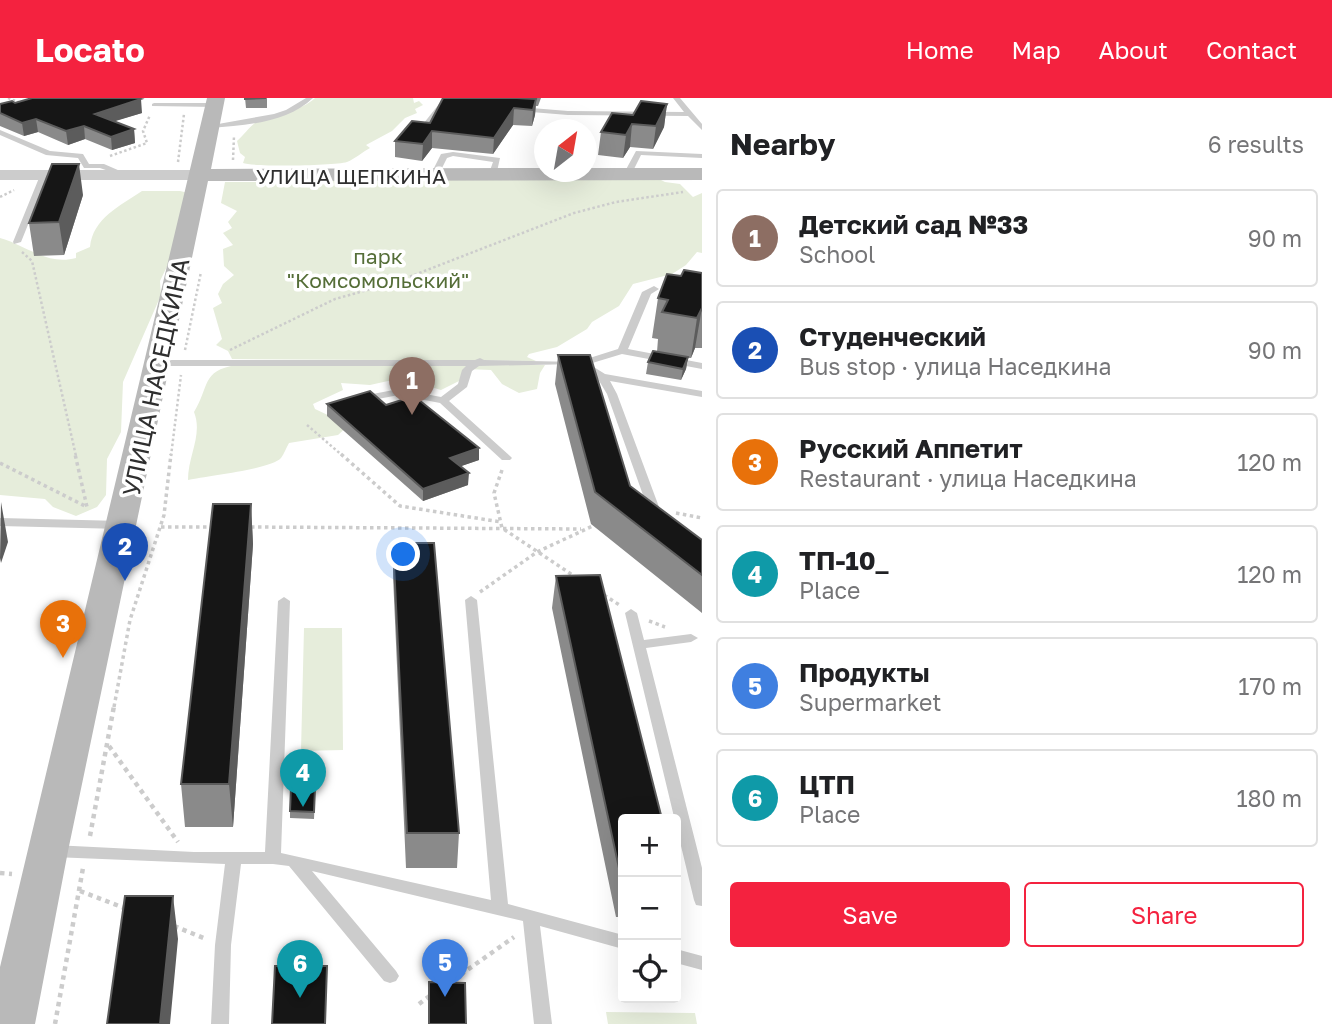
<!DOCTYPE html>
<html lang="en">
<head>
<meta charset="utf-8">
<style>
  body { margin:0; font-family:"Golos Text",sans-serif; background:#f6f6f6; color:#202124 }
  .controls { position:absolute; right:21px; bottom:21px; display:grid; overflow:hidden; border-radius:7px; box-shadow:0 7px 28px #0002 }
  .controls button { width:63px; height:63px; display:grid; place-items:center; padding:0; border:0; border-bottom:2px solid #e0e0e0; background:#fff; color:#202124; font:35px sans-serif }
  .compass { position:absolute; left:534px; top:21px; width:63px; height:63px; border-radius:50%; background:#fff; box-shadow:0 7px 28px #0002; rotate:31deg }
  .you { position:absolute; left:404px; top:457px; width:24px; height:24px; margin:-18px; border:5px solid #fff; border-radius:50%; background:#1a73e8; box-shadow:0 0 0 10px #1a73e833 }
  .badge { display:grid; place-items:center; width:46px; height:46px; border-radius:50%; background:#f4223f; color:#fff; font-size:23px; font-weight:700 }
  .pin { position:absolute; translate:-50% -58px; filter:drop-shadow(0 2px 4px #0008) }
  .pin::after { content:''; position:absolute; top:37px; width:24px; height:21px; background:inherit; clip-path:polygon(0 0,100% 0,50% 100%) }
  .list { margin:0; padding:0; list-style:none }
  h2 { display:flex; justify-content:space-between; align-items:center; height:91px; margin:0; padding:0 28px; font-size:30px }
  h2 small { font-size:23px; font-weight:400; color:#757577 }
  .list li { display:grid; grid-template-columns:46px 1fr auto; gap:21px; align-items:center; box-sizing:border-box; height:98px; margin:0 14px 14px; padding:0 14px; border:2px solid #e0e0e0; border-radius:7px }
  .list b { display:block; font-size:26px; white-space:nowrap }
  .list p { margin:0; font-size:23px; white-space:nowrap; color:#757577 }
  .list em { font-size:23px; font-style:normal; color:#757577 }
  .actions { display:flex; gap:14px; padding:21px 28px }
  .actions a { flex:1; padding:16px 0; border:2px solid #f4223f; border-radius:7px; text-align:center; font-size:24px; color:#f4223f }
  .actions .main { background:#f4223f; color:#fff }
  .icon { flex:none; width:38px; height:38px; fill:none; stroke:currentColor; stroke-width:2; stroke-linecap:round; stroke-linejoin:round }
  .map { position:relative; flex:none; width:702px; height:926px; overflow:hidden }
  header { display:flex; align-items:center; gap:42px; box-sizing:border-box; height:98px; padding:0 35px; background:#f4223f; color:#fff }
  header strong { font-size:33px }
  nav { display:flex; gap:38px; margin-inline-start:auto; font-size:24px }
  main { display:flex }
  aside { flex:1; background:#fff }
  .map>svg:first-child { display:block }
  .green { fill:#e6eddb }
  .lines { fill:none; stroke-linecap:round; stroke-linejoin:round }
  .path-far2 { stroke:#ccc; stroke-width:2.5; stroke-dasharray:2.5 2.5; stroke-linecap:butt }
  .path-far1 { stroke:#ccc; stroke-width:3.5; stroke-dasharray:3.5 3.5; stroke-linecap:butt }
  .path { stroke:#ccc; stroke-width:4.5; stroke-dasharray:4.5 4.5; stroke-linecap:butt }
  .lane { fill:#ccc; fill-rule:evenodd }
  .street { fill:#ccc; fill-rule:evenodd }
  .secondary { fill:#b9b9b9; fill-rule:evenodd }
  .wall { fill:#8a8a8a }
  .shaded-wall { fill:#5c5c5c }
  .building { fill:#161616; stroke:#5c5c5c; stroke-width:2 }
  .labels { text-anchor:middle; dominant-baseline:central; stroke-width:7; stroke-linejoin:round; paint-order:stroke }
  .far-street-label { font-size:21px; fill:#2f2f2f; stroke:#fff }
  .far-park-label { font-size:21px; fill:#556e38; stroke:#fff }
  .street-label { font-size:24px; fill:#2f2f2f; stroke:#fff }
</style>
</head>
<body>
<header>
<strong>Locato</strong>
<nav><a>Home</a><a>Map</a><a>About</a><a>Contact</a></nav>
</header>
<main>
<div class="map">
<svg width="702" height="926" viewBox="0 0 702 926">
  <rect width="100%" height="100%" fill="#fff"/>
  <path class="green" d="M315,0H413L414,5L419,3L423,7L415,11L417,15L405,20L392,33L366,47L370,50C362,54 355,61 347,64C334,68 253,69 243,65L245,59L240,55L237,43C244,37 252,25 261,21C280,13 300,14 315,0Z
    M649,76L665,84L680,86L693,99L702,95V155L697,154L686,167L672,176L633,186L619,208L592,224L587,231L557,249L529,256L527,259L536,263L232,261L228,253L216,247L222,241L213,210L222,205L218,196L223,186L234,177L224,168L223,151L233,147L223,135L232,130L228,124L237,113L221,105L225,84H262L289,78Z
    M142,93H180L193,96L174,154L160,183L161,197L123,284L121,334L107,361L106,397L97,409L76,418L53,409L45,401L0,397V140C26,147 47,168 76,160V155L90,149C93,120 120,108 142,93Z
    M236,267H545L540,275L537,291L519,295L502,286L491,272L466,271L459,283L441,292L421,286L388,283L370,287L341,285L343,292L313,306L315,311L349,327L338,337L289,345C286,350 284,356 281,360C272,371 206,378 188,382C188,357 203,337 194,314C210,288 201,273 236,267Z
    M304,530H342L343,652L301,653Z
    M606,914L695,915L697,926H608Z"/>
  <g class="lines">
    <path class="path-far2" d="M8,0L21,5
      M110,58L147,45L143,33L150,17
      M233,62L234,38
      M178,64L184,16
      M0,99L14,92
      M22,154L32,163L76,358
      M185,252L201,174
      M230,252L335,201L396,184L574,115L616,104L683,94
      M307,327L343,358
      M171,358L181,277"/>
    <path class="path-far1" d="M341,356L400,408L501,424
      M0,365L87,409L75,356
      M502,372L494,395L502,430L577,480
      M676,415L702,420
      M161,429H215
      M251,429L581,431
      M480,494L537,454L597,426
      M604,497L621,508
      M649,523L665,529
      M114,609L130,522L164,417L171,356"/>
    <path class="path" d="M109,648L178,744
      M90,738L114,608
      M0,775L12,776
      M80,793L127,811
      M174,828L206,841
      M446,887L514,839
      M419,906L431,897
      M55,926L83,770"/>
    <path class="lane" d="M306,0H313C287,25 246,27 211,30L207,28L274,16L286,12Z
      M673,0H680L702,26V32L688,18L568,17L519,13L515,11L519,9L568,13L684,14Z
      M154,5H215L219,7L215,9L152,8V6Z
      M445,5L449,7L447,8L443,9L423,37H417L416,35L439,6Z
      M0,32L50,53L83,56L89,66H104L127,76L123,78L100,70H84L78,60L46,57L0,37Z
      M636,53L702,56V60L641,57L630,79H624L623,77Z
      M453,54L500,60L496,78L492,80L488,78L493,64L453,58L447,60L437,80H431L430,78L441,56Z
      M41,75L48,77L21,144L14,146L13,144Z
      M654,188L659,191L651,196L628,251L702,265V271L622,256L589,266L605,276L702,293V299L610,283L617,296L659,409L667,416L661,420L648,411L607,296L598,281L577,266L479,268L472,273L467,289L449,303L510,358L512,360L510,362H502L440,305L399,297L362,304L357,301L362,298L399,291L441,299L458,286L462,272L466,268H159L154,265L159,262H475L480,260L484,262L577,264L618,251L642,194Z
      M0,420L122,423L128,427L122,431L0,428Z
      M471,498L477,502L508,806L623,837V851L540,828L552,926H534L523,823L312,773L396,873L399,878L396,883L390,885L384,883L289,768L273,766H241L231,847L229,926H211L215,847L225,766L53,759L47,757L45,753L47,749L53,747L194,754H265L278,503L284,499L290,503L281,755L491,802L465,502Z
      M631,511L637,515L644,542L691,536L698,540L691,544L646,550L702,770V808L696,807L694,802L625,515Z
      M676,851L702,858V872L676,865Z"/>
    <path class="street" d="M0,72H200L208,77L200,82H0Z"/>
    <path class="secondary" d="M207,0H225L211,71L544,70V74H586V70H702V82L208,83L68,753L35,926H0V869Z"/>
  </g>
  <path class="wall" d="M245,0H267V10H246Z
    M443,0H541L538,8H536L535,17L532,28L513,27L493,56L432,50L422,63L395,59V43L430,25Z
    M15,5L142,15L114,23L134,31L135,45L112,52L85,41L68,47L38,34L24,38L0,28V6Z
    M667,6L664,29L653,51L630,49L623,60L598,57L601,34L633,17Z
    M83,97L64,157L34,158L29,125Z
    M702,175V250H695L691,260H688L686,271L681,282L646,276L648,264L657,254L658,241L652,240L658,200L681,178Z
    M558,257L630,388L702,477V515L591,426L555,286Z
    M327,306L386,307L479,350V362L461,368L468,387L423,403L327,318Z
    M251,406L253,446L233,729H185L181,686Z
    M393,445L459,735L457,770H406L393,478Z
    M556,478L623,721V819H616L552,510Z
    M315,697L314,721L290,720V713Z"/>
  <path class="shaded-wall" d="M141,1L142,15L96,29L95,16Z
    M536,1L535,17L532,28L533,12Z
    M667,6L664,29L653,51L656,28Z
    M514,10L513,27L493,56L494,40Z
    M36,21L38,34L24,38L22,25Z
    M632,26L630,49L623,60L626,37Z
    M84,28L85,41L68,47L66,33Z
    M134,31L135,45L112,52L111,39Z
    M432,33V50L422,63L423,46Z
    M79,66L83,97L64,157L59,124Z
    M702,210L695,250L691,260L697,220Z
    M688,259L686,271L681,282L683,271Z
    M479,350V362L450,372V360Z
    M469,375L468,387L423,403V391Z
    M1,404L8,444L1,465L0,460Z
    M251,406L253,446L233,729L229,686Z
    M173,798L178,841L170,926H160Z"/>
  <path class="building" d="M32,0H137L141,1L95,16L134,31L111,39L84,28L66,33L36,21L22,25L0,15V6L12,3L15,5Z
    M245,0H266L245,1Z
    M443,0H517L536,1L533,12L514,10L494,40L432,33L423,46L395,43L412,23L430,25Z
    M641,3L667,6L656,28L632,26L626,37L601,34L612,15L633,17Z
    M52,66H79L59,124L29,125Z
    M684,172L702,175V210L697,220L662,214L668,202L658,200L667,176L681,178Z
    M653,253L688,259L683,271L648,264Z
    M558,257H590L630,388L702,442V477L595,394Z
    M370,293L386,307L414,298L479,350L450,360L469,375L423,391L327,306Z
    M213,406H251L229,686H181Z
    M393,445H434L459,735H407Z
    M600,477L662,721H623V784H622L556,478Z
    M291,690H315L314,714L290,713Z
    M125,798H173L160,926H107Z
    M275,868H327L325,926H272Z
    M429,884L465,885L466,926H429Z"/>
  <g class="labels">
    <g class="far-street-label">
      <text x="351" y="78">УЛИЦА ЩЕПКИНА</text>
    </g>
    <g class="far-park-label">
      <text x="378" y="158">парк<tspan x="378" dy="24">"Комсомольский"</tspan></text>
    </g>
    <g class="street-label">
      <text transform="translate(155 279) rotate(-78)">УЛИЦА НАСЕДКИНА</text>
    </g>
  </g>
</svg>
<div class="controls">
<button>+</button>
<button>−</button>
<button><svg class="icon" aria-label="locate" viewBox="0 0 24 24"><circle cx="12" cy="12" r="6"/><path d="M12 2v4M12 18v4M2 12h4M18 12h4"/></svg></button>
</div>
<svg class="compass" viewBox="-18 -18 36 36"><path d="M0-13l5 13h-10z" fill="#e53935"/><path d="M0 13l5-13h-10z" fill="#757577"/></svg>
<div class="you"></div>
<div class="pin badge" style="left:412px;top:317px;background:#8d6e63">1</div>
<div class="pin badge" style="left:125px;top:483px;background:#1a4fb4">2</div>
<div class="pin badge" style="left:63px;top:560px;background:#e8710a">3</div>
<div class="pin badge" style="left:303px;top:709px;background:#0f9aa8">4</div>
<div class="pin badge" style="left:445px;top:899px;background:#3f7fe0">5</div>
<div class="pin badge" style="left:300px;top:900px;background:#0f9aa8">6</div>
</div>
<aside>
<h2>Nearby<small>6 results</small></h2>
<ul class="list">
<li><span class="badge" style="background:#8d6e63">1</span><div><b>Детский сад №33</b><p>School</p></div><em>90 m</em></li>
<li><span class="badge" style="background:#1a4fb4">2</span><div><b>Студенческий</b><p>Bus stop · улица Наседкина</p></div><em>90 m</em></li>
<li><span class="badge" style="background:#e8710a">3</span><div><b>Русский Аппетит</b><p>Restaurant · улица Наседкина</p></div><em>120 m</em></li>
<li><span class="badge" style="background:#0f9aa8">4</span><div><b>ТП-10_</b><p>Place</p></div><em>120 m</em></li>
<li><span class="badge" style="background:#3f7fe0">5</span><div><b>Продукты</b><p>Supermarket</p></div><em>170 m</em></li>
<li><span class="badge" style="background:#0f9aa8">6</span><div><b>ЦТП</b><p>Place</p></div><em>180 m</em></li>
</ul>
<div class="actions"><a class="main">Save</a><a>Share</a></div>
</aside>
</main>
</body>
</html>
